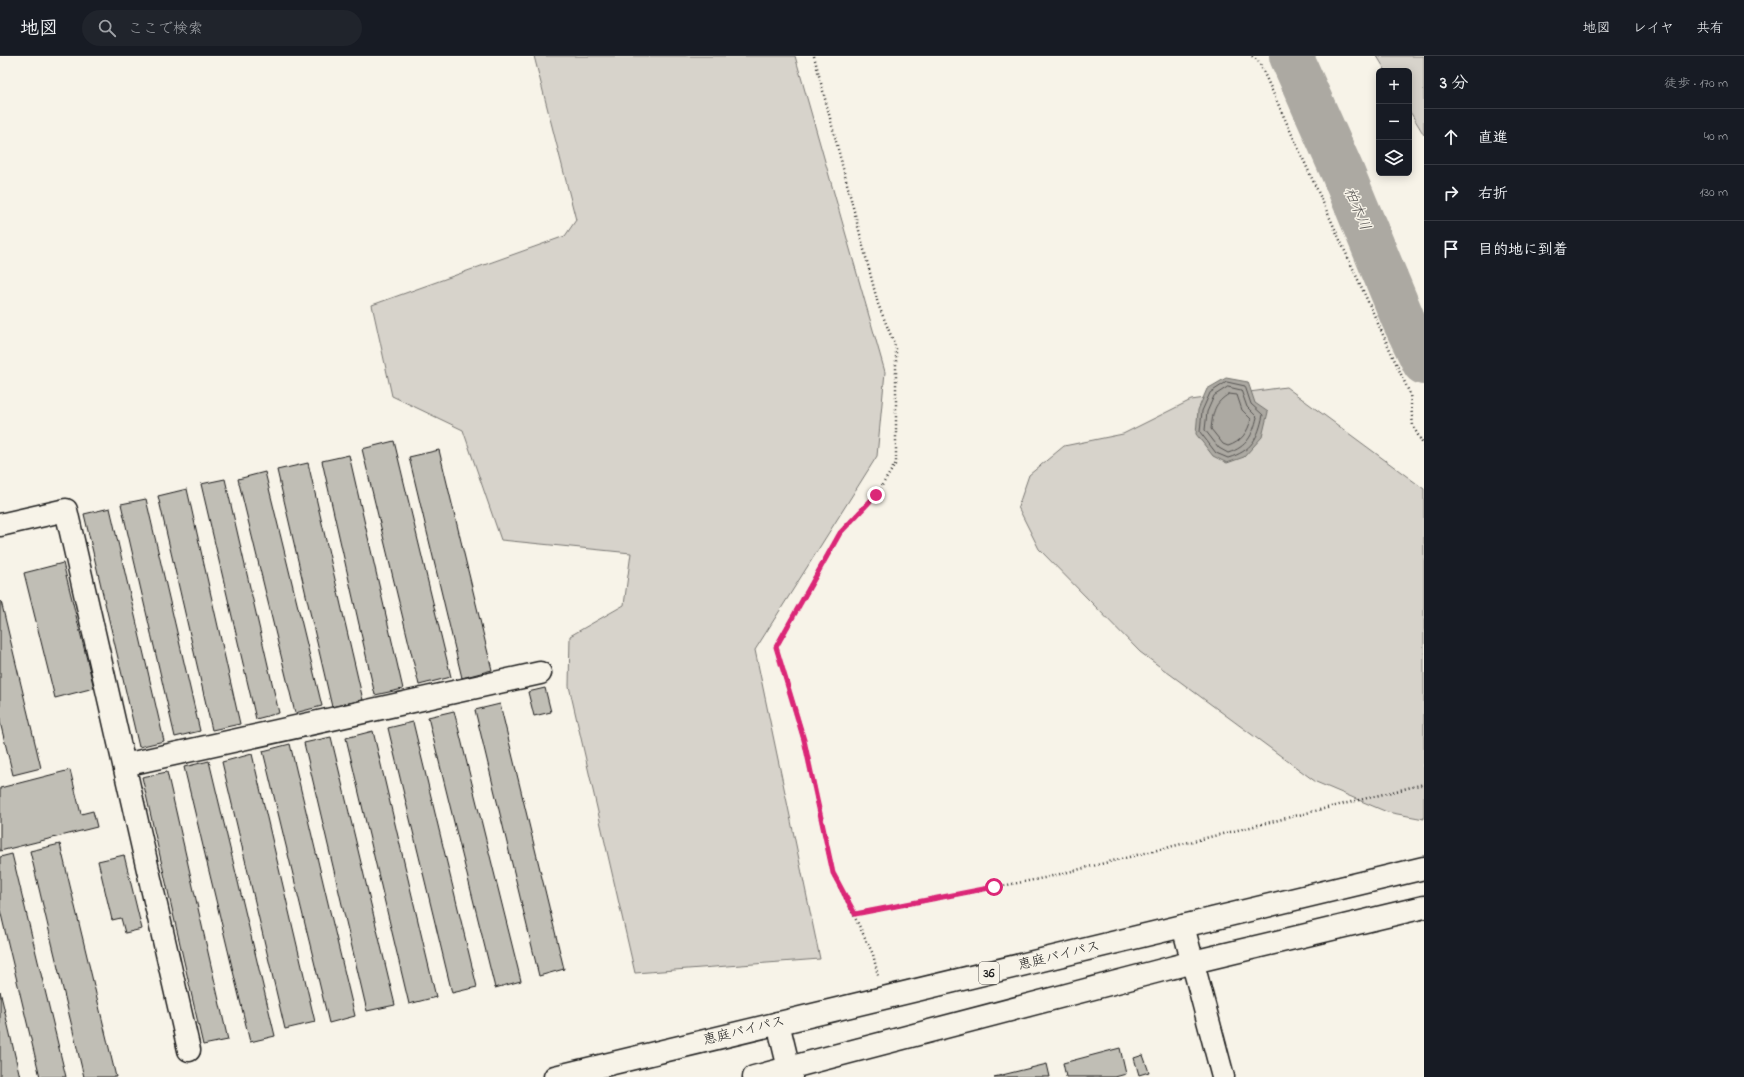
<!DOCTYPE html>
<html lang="ja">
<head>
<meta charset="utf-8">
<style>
  body { margin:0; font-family:"Indie Flower","Klee One",sans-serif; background:#20242c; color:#f1f3f6 }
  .controls { position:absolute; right:12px; top:12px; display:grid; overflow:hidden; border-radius:6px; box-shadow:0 2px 10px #0003 }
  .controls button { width:36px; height:36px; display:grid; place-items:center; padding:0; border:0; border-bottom:1px solid #363941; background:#171b24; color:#f1f3f6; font:20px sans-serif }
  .stop { position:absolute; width:12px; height:12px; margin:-9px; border:3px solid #db2777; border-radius:50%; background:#fff }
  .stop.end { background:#db2777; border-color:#fff; box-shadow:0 1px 4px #0008 }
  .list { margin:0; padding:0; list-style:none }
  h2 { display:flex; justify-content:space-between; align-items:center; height:52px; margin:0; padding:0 16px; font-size:17px }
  h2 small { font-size:13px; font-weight:400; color:#9ea1a6 }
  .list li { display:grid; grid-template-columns:26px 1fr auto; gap:12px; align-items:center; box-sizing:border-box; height:56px; padding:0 16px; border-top:1px solid #363941 }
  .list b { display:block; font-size:15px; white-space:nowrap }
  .list em { font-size:13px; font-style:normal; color:#9ea1a6 }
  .icon { flex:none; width:22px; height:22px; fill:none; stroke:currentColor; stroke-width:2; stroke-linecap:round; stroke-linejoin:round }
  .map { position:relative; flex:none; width:1424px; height:1021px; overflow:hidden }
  header { display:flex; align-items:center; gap:24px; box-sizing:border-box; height:56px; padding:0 20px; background:#171b24; border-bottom:1px solid #363941 }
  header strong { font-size:19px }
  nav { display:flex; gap:22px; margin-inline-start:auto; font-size:14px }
  .search { width:280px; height:36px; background:#20242c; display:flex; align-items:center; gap:10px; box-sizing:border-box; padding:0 14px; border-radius:22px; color:#9ea1a6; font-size:15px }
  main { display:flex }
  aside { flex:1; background:#171b24 }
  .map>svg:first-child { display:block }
  .green { fill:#d7d3cb; stroke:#7a7874 }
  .water { fill:#aca9a2; stroke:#72716c }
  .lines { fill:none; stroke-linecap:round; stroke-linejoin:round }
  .shore { stroke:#565452; stroke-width:1 }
  .river { stroke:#aca9a2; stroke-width:44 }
  .building { fill:#c0beb5; stroke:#1c1c1c }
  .minor-casing { stroke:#1c1c1c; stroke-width:25 }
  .highway-casing { stroke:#1c1c1c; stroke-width:25 }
  .path { stroke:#1c1c1c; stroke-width:2.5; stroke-dasharray:1 3; stroke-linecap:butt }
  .minor { stroke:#f7f3e8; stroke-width:22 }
  .highway { stroke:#f7f3e8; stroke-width:22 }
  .route { stroke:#db2777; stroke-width:5 }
  .labels { text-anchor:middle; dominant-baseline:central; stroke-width:3; stroke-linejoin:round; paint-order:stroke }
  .shield { fill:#f7f3e8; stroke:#5e5c59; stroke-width:1 }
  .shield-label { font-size:13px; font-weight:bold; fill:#1c1c1c }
  .street-label { font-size:14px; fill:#1c1c1c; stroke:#f7f3e8 }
  .water-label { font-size:15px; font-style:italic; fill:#565452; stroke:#f7f3e8 }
</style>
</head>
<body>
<header>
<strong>地図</strong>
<div class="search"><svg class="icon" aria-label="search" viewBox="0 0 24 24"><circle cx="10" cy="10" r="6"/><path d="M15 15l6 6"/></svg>ここで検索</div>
<nav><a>地図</a><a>レイヤ</a><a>共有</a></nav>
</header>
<main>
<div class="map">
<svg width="1424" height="1021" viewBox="0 0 1424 1021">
  <rect width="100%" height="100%" fill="#f7f3e8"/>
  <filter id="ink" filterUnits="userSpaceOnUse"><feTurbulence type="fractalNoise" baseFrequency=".025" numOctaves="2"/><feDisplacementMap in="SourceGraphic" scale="8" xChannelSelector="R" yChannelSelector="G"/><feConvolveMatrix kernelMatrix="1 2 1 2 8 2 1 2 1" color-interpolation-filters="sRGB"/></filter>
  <g filter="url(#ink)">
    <path class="green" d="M534,0H795L885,316L877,400L755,594L820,903L635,917L569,630L570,580L624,549L631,497L501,484L463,374L392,340L372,249L565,180L576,164Z
      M1377,0H1424V79L1409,54V15H1386Z
      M1286,331L1424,433V763L1387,756L1316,726L1140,596L1039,493L1018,451L1029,419L1064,390L1123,378L1191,344Z"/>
    <path class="water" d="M1226,322L1248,326L1255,347L1268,356L1262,381L1244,401L1227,407L1213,400L1196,378L1198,354L1207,333Z"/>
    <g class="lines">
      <path class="shore" d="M1227,326L1245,330L1251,348L1263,359C1258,382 1252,395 1228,402L1216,397L1200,376L1202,355L1210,337Z
        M1228,331L1241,334L1247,351L1257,361C1253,379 1247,391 1228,397L1219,392L1205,374L1207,356L1214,340Z
        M1229,338L1237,339L1242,354L1251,363C1248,376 1241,386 1228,390L1223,388L1211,373C1213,356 1214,347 1229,338Z"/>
      <path class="river" d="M1291,0L1342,115L1403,263L1424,307"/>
    </g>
    <path class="building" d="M394,385L451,621L419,629L362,393Z
      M439,394L492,614L462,622L409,401Z
      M349,399L403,633L375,639L322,405Z
      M308,407L363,644L332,651L277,414Z
      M265,416L322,650L295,657L238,423Z
      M225,423L279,657L256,663L201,428Z
      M187,433L240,668L212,674L158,440Z
      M146,443L200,675L175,681L121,448Z
      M110,452L164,685L139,691L84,458Z
      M63,507L94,632L55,642L24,517Z
      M0,545H1L41,712L13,719L0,666Z
      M545,632L551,656L534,660L528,636Z
      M500,648L564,913L539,920L475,654Z
      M454,655L521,925L495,932L428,661Z
      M413,666L477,931L452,937L388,672Z
      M373,675L436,941L409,948L346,682Z
      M331,681L395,949L367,955L304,687Z
      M290,688L355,960L329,967L263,695Z
      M252,698L315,966L285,973L222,706Z
      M209,705L275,980L250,986L184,711Z
      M70,714L81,758L93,755L97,771L0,795V732Z
      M167,716L228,984L203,989L142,721Z
      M60,788L116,1021H84L30,795Z
      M12,798L66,1021H40L0,854V801Z
      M124,799L142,873L125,877L121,862L112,864L98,805Z
      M0,935L20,1021H0Z
      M1120,992L1126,1018L1115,1021H1066L1063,1007Z
      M1143,999L1149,1016L1139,1019L1134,1002Z
      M1047,1008L1050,1021H994Z"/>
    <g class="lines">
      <g class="minor-casing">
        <path id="minor" d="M0,469L66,454L189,994
          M124,709L540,617
          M1183,870L1223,1021
          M778,967L791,1021"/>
      </g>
      <g class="highway-casing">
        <path id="highway" d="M555,1021L1424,812
          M754,1021L1193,906L1424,851"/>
      </g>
      <path class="path" d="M814,0L878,248L896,292V407L876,439L840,477L776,591L804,684L833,817L873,898L878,920
        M1252,0L1259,6L1410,338L1413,370L1424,390
        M855,858L1044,822L1424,728"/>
      <use href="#minor" class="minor"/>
      <use href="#highway" class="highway"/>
    </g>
  </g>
  <g class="lines" filter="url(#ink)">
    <path class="route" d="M876,439L840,477L776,591L804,684L833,817L855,858L994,831"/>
  </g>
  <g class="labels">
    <rect class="shield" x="979" y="906" width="20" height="22" rx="3"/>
    <g class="shield-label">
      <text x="989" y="917">36</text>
    </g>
    <g class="street-label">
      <text transform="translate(1059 900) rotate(-14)">恵庭バイパス</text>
      <text transform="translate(744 975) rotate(-14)">恵庭バイパス</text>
    </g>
    <g class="water-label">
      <text transform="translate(1357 153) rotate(67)">柏木川</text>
    </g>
  </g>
</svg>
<div class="controls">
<button>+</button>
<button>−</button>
<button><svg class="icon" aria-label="layers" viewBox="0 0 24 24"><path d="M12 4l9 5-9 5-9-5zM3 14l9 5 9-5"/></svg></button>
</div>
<div class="stop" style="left:994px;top:831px"></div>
<div class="stop end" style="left:876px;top:439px"></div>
</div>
<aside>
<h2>3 分<small>徒歩 · 170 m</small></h2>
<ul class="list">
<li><svg class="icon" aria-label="ahead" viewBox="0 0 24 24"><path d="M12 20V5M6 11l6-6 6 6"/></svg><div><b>直進</b></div><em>40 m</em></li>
<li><svg class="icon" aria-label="right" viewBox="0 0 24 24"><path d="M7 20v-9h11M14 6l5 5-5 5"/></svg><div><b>右折</b></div><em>130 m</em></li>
<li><svg class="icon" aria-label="arrive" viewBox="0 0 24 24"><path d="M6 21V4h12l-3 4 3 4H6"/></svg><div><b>目的地に到着</b></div></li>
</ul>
</aside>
</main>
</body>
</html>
